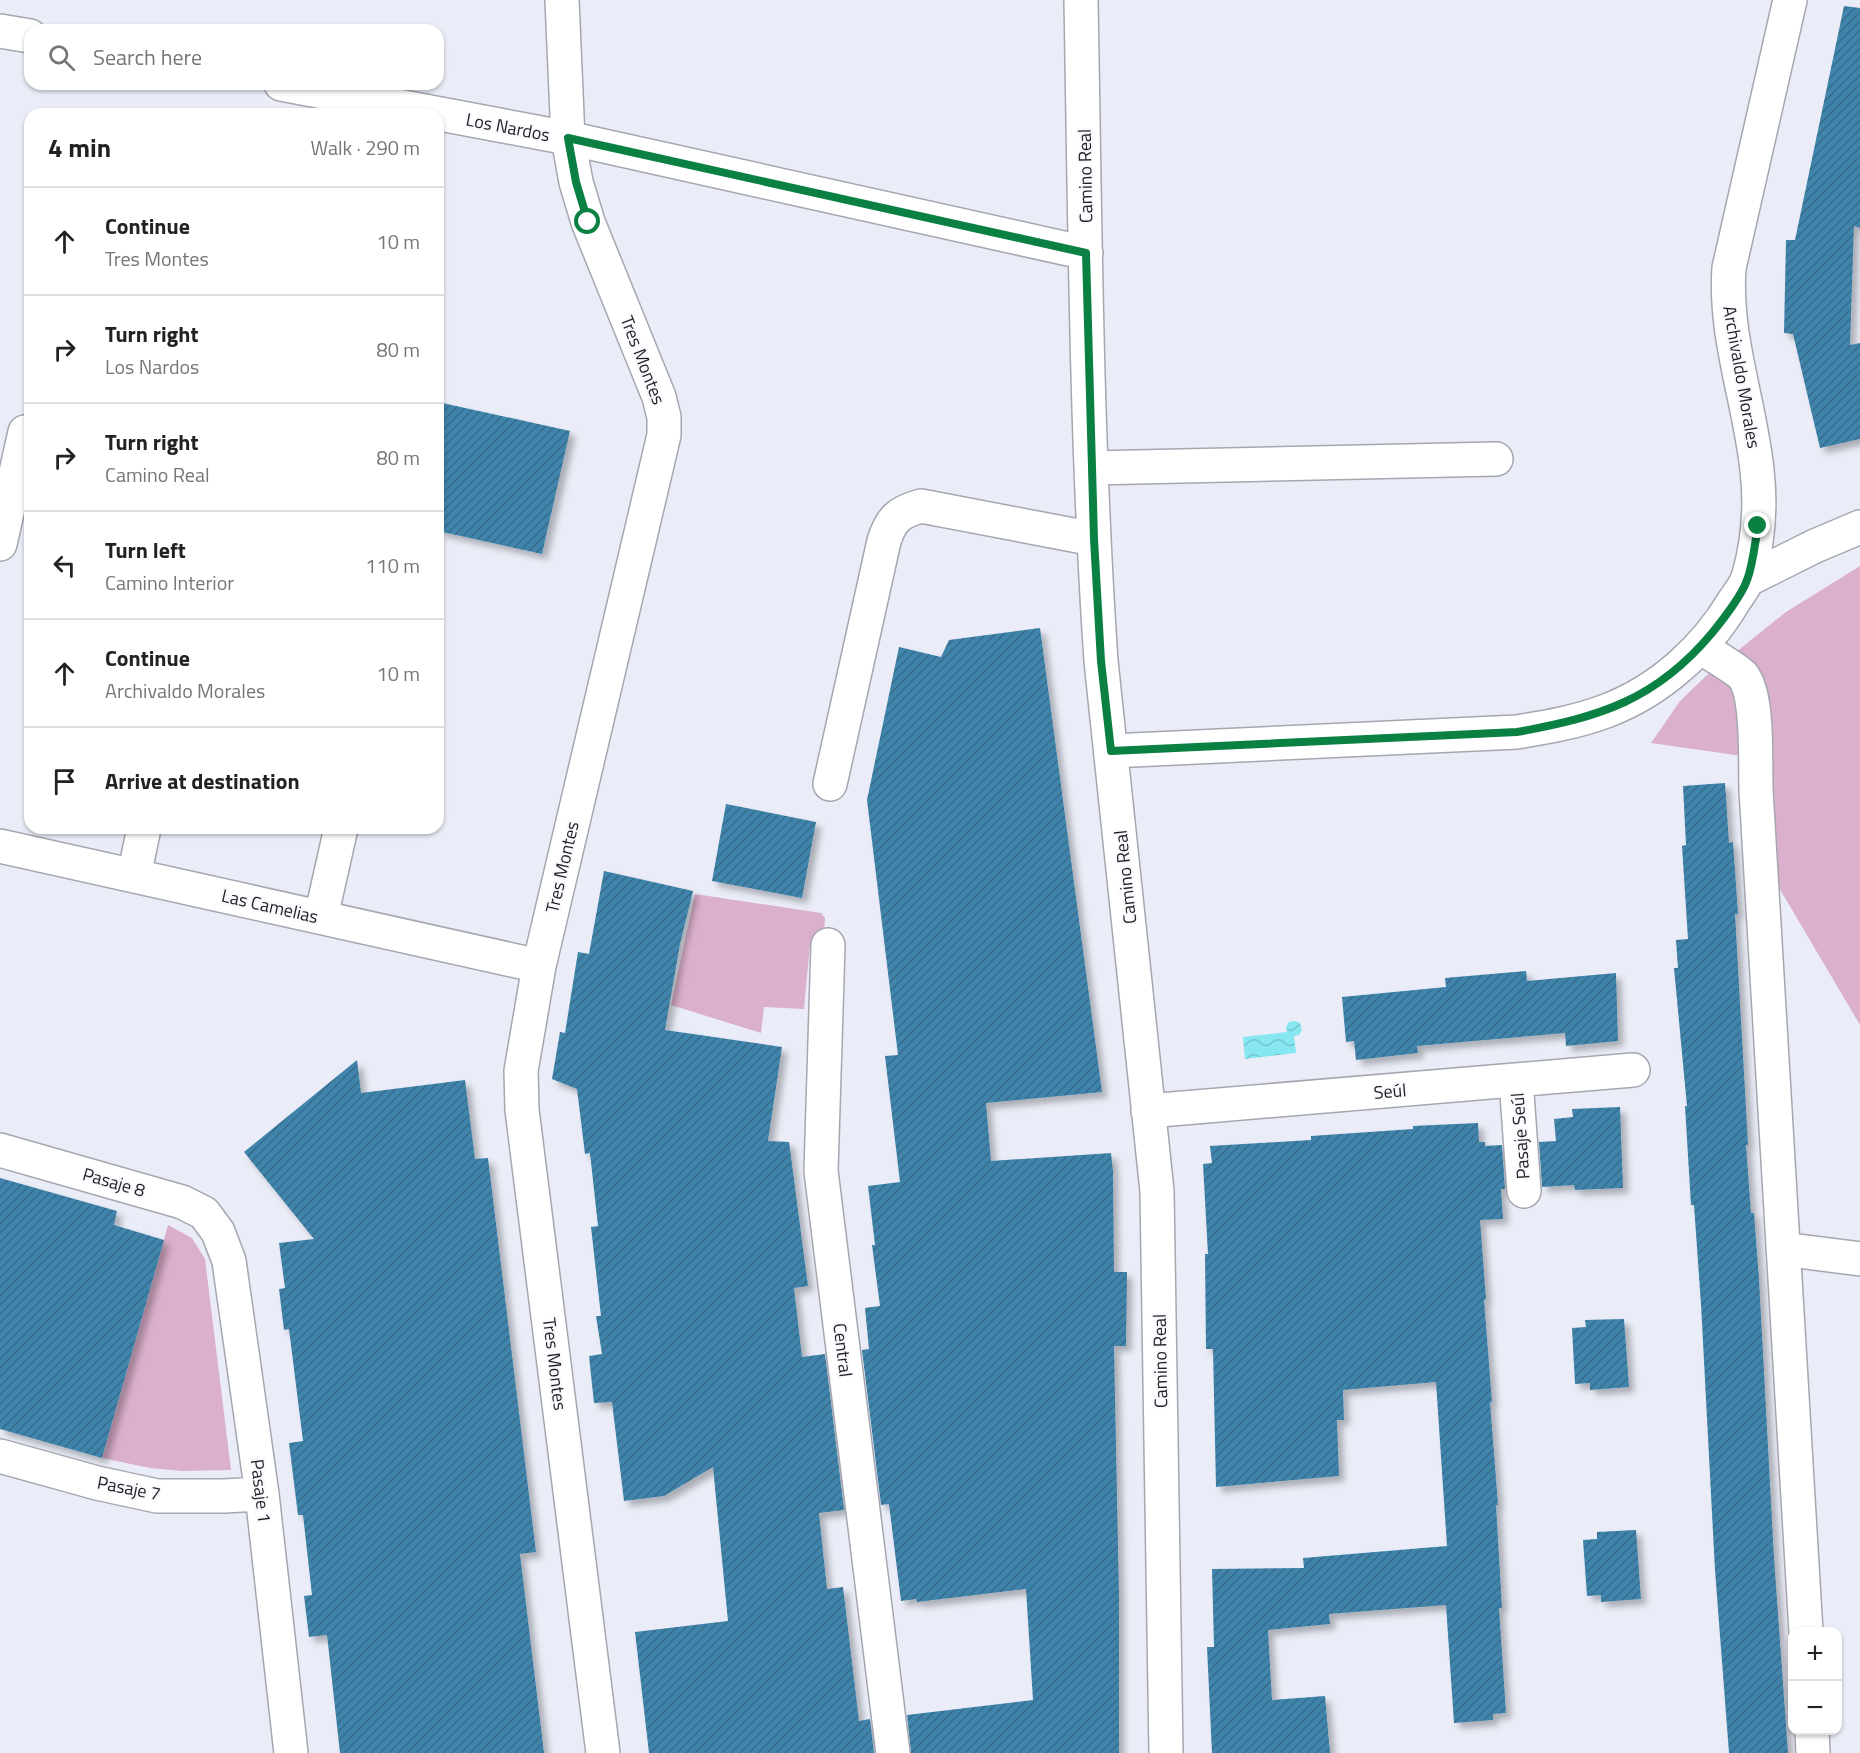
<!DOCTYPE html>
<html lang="en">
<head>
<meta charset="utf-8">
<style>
  body { margin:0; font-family:"Titillium Web",sans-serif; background:#f2f2f2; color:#222 }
  .controls { position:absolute; right:18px; bottom:18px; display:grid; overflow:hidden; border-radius:12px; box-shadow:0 2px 4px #0004 }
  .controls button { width:54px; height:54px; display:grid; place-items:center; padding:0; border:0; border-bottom:2px solid #e0e0e0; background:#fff; color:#222; font:30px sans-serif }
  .stop { position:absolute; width:18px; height:18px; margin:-14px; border:4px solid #0b8043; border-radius:50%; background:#fff }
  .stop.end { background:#0b8043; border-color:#fff; box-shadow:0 2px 6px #0008 }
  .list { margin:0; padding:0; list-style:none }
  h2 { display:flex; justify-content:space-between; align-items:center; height:78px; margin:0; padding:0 24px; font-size:26px }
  h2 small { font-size:20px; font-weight:400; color:#767676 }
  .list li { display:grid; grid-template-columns:39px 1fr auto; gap:18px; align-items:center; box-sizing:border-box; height:108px; padding:0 24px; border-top:2px solid #e0e0e0 }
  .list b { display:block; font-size:22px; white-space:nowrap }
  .list p { margin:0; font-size:20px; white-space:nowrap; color:#767676 }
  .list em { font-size:20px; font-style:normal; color:#767676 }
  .icon { flex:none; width:33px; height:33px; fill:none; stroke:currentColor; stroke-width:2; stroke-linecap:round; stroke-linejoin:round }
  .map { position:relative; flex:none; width:1860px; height:1753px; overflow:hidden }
  .search { position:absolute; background:#fff; box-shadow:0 2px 4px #0004; left:24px; top:24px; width:420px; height:66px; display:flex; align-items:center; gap:15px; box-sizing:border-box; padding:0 21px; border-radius:18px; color:#767676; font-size:22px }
  .panel { position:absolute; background:#fff; box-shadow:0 2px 4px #0004; left:24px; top:108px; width:420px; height:726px; border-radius:18px }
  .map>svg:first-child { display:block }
  .park { fill:#dbb0cc }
  .water { fill:url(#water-waves) }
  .building { fill:url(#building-hatch); filter:url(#shadow) }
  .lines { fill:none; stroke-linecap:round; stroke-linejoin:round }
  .minor-casing { stroke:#a4a7b0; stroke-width:36 }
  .minor { stroke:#fff; stroke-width:33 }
  .route { stroke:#0b8043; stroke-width:8 }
  .labels { text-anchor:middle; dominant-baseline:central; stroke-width:4.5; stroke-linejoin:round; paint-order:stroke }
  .street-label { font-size:18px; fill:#1f2023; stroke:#f9fafe }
</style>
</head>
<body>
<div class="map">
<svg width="1860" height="1753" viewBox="0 0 1860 1753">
  <defs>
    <pattern id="water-waves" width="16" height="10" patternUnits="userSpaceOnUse" patternTransform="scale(1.5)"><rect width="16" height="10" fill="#86e7f0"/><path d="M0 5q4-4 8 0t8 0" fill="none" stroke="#73c6ce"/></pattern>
    <pattern id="building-hatch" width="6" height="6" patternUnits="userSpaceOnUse" patternTransform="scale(1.5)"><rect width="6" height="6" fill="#4084ac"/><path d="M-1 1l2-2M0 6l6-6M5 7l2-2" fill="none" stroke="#356c8c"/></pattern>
    <filter id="shadow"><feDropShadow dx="5.5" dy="5.5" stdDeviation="3" flood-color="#0004"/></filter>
  </defs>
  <rect width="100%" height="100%" fill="#eaedf7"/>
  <path class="park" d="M1860,566V1025L1778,886L1770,760L1651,743L1680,701L1706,676L1786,612Z
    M695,894L821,913L825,918L823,944H810L804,1009L764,1007L761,1033L671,1005Z
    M168,1225L192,1238L205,1259L231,1470L182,1471L150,1468L102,1458Z"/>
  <path class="water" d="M1295,1021L1300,1023L1302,1030L1299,1035L1294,1036L1296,1053L1245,1059L1243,1037L1287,1032L1286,1027L1289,1022Z"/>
  <path class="building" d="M1844,6L1860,8V228L1854,226L1850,345L1860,343V439L1820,448L1793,334L1784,333L1786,240H1795Z
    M438,402L570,431L542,554L438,531Z
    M1040,628L1102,1092L986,1103L991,1161L1111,1153L1113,1171L1114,1272H1127L1126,1346H1114L1119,1596V1753H911L907,1715L1033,1700L1026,1589L917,1602L916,1599L901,1601L889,1504L881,1505L862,1350L869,1349L865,1308L880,1306L872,1245H875L868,1186L900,1182L885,1056L898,1055L867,800L899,647L941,657L949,640Z
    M1725,783L1729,843L1733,842L1738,914H1735L1745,1091L1748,1145H1746L1751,1213H1754L1759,1279L1774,1558L1788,1753H1729L1715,1570L1701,1304L1694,1205H1691L1685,1106H1687L1674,968H1678L1676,940L1688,939L1682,846L1686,845L1683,786Z
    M726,804L816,822L802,898L712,881Z
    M604,871L693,891L680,944L665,1030L782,1047L768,1141L789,1142L808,1286L794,1288L802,1357L825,1354L844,1510L819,1513L827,1589L843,1587L859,1721L870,1719L874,1753H649L635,1632L728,1621L713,1467L664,1496L624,1501L612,1402L594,1403L589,1356L602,1354L596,1316H601L591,1227L598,1226L590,1153L585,1154L577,1089L552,1079L560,1032L565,1033L578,952L589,954Z
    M1526,971L1527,981L1616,973L1618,1041L1566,1046L1565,1033L1417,1046L1418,1053L1356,1060L1354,1041L1346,1042L1342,997L1446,987L1445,978Z
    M357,1060L361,1093L465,1080L475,1159L488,1158L536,1552L520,1554L544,1753H340L327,1635L309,1637L304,1596L312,1595L303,1515H298L289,1443L303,1441L289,1329L284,1330L279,1289L285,1288L279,1243L314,1239L244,1152Z
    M1620,1107L1623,1188L1575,1190L1574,1185L1542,1187L1539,1142L1556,1141L1554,1119L1573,1117L1572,1109Z
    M1478,1123L1479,1142H1485V1146L1502,1145L1505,1189H1501L1503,1219L1480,1220L1486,1299L1484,1300L1492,1402H1490L1498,1505H1496L1502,1608H1499L1506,1713L1493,1714V1720L1454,1723L1446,1605L1329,1614L1330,1624L1268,1630L1272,1700L1325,1696L1330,1753H1212L1207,1647H1214L1212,1569L1304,1568L1303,1558L1447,1546L1436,1382L1343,1390L1344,1420H1337L1339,1476L1216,1487L1213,1349H1206L1205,1254H1208L1203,1164L1212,1163L1210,1146L1311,1140V1136L1413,1129V1126Z
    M0,1178L117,1211L114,1225L164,1240L102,1458L0,1429Z
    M1624,1319L1629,1387L1590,1390V1383L1575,1384L1572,1328L1586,1327L1585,1320Z
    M1636,1530L1641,1599L1601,1602V1595L1587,1596L1583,1540L1597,1539V1532Z"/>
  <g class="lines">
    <g class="minor-casing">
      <path id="minor" d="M562,0L568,138L576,182L588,222L659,397L664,417V435L539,966L521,1071L522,1110L603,1753
        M1081,0C1085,220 1086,441 1101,661L1157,1191L1166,1753
        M0,31L30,36
        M281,84L568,138L1086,253
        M1091,468L1496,459
        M0,544L25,432
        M1747,580L1815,546L1860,527
        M1700,647C1709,653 1738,670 1743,676C1759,696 1755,763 1756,790L1806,1632
        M1111,751L1517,732C1547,727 1577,722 1606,711C1659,691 1705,650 1734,601C1739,594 1745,586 1748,578C1758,544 1761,505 1757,470C1750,403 1724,336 1729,268L1790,0
        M830,784L884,541C891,519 899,512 921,506L1094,539
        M0,846L539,966
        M134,876L144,828
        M321,917L341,828
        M828,945L821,1171L893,1753
        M1516,1080L1524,1191
        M1148,1111L1633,1070
        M0,1150L182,1202L204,1213L218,1232L229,1261L262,1494L291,1753
        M1783,1249L1860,1259
        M0,1456L97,1483L157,1496H224L262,1494
        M1812,1730L1813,1753"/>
    </g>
    <use href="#minor" class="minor"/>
  </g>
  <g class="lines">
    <path class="route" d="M588,222L576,182L568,138L1086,253L1094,539L1101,661L1111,751L1517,732C1600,717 1656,700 1712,633C1722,621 1742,595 1747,580C1753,565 1755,542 1758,526"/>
  </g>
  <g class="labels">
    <g class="street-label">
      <text transform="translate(508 127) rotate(11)">Los Nardos</text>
      <text transform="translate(1085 176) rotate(-91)">Camino Real</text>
      <text transform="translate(643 360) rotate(69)">Tres Montes</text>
      <text transform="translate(1742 377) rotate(80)">Archivaldo Morales</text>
      <text transform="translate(562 867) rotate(-77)">Tres Montes</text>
      <text transform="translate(1125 877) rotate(-96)">Camino Real</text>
      <text transform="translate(270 906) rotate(13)">Las Camelias</text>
      <text transform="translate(1390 1091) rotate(-5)">Seúl</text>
      <text transform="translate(1520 1136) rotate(-94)">Pasaje Seúl</text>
      <text transform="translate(114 1182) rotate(16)">Pasaje 8</text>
      <text transform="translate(843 1350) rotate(83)">Central</text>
      <text transform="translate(1160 1361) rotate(-91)">Camino Real</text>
      <text transform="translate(555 1364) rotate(83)">Tres Montes</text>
      <text transform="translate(129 1488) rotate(11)">Pasaje 7</text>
      <text transform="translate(261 1491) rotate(83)">Pasaje 1</text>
    </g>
  </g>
</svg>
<div class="controls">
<button>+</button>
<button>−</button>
</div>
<div class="stop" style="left:588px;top:222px"></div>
<div class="stop end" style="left:1758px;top:526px"></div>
<div class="search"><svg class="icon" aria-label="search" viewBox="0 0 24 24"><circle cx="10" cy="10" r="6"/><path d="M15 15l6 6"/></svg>Search here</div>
<section class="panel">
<h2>4 min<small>Walk · 290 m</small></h2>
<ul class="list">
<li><svg class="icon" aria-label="ahead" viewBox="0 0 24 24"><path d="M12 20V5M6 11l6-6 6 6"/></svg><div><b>Continue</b><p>Tres Montes</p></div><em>10 m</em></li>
<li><svg class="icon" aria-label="right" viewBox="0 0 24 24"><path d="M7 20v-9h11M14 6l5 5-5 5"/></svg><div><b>Turn right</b><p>Los Nardos</p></div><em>80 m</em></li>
<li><svg class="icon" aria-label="right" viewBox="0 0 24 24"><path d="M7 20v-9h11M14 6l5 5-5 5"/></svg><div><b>Turn right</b><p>Camino Real</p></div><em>80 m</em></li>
<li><svg class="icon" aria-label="left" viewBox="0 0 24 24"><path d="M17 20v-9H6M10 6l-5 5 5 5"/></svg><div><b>Turn left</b><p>Camino Interior</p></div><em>110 m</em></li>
<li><svg class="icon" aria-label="ahead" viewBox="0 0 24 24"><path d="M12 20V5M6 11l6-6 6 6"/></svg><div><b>Continue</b><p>Archivaldo Morales</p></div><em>10 m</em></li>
<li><svg class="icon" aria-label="arrive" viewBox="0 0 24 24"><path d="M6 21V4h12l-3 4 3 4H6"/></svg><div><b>Arrive at destination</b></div></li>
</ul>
</section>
</div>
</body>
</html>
